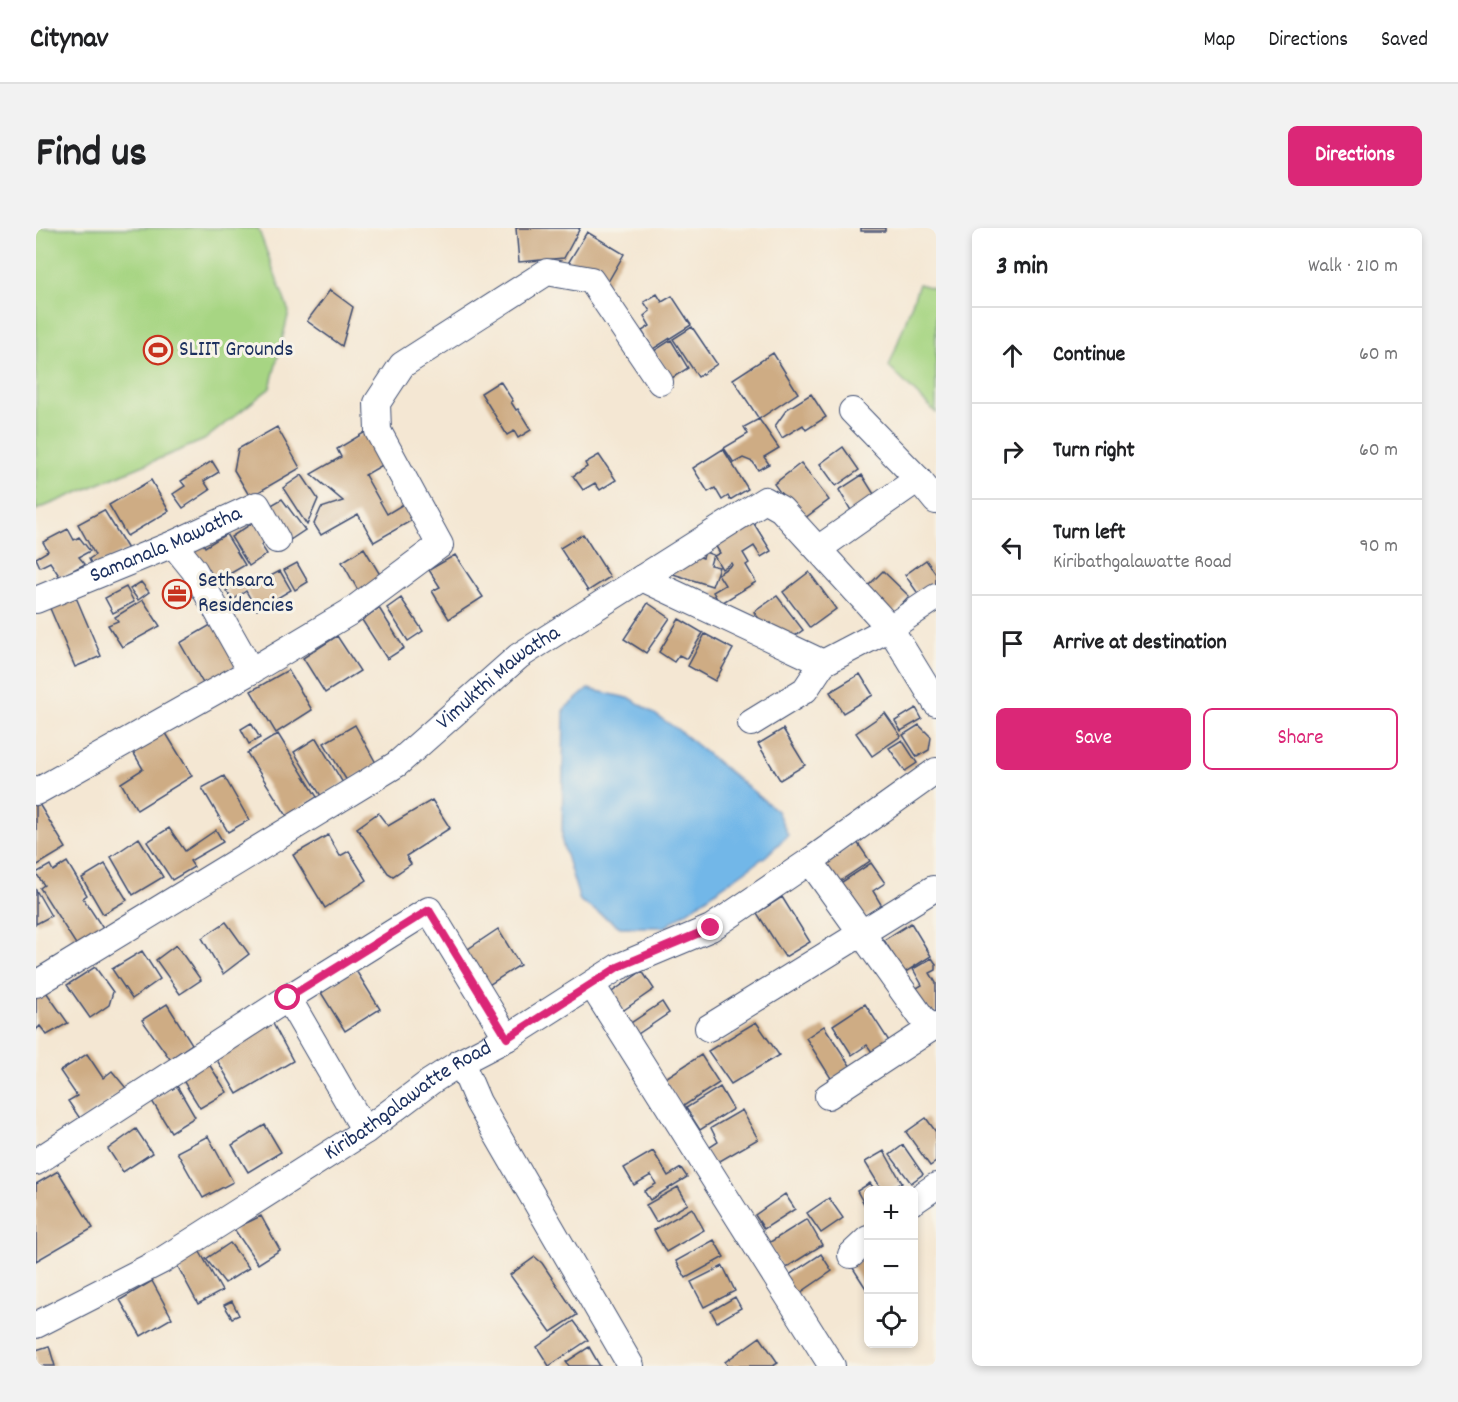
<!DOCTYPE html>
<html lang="en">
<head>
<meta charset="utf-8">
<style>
  body { margin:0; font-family:Dekko,sans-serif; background:#f2f2f2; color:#202124 }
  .controls { position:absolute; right:18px; bottom:18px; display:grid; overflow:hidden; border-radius:9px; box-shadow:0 3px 9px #0003 }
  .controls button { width:54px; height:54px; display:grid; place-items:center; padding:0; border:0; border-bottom:2px solid #e0e0e0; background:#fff; color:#202124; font:30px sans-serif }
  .stop { position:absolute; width:18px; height:18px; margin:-14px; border:4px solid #db2777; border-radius:50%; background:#fff }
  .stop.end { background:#db2777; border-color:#fff; box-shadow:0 2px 6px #0008 }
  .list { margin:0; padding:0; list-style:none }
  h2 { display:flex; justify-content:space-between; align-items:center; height:78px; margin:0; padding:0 24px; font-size:26px }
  h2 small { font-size:20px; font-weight:400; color:#757577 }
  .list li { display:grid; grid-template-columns:39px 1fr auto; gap:18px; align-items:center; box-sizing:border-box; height:96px; padding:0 24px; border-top:2px solid #e0e0e0 }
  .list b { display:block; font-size:22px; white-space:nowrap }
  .list p { margin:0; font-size:20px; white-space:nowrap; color:#757577 }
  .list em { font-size:20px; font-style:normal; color:#757577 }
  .actions { display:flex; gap:12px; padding:18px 24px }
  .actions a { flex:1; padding:14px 0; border:2px solid #db2777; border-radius:9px; text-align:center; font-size:21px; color:#db2777 }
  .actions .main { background:#db2777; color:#fff }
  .icon { flex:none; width:33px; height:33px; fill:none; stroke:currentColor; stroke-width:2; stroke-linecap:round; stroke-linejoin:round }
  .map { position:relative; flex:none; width:900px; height:1138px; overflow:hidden; border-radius:9px }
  header { display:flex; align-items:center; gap:36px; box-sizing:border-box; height:84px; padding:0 30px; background:#fff; border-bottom:2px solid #e0e0e0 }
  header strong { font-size:28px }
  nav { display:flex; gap:33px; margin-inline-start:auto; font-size:21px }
  .intro { display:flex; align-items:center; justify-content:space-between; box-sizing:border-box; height:144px; padding:0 36px }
  h1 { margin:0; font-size:42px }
  .button { padding:15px 27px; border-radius:9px; background:#db2777; color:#fff; font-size:21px; font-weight:700 }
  main { display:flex; gap:36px; padding:0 36px }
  aside { flex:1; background:#fff; border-radius:9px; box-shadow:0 3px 9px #0003 }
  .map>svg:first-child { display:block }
  .green { fill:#a7d583; stroke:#618270; stroke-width:1.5 }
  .water { fill:#72b7e8; stroke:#4673a3; stroke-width:1.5 }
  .building { fill:#ceac84 }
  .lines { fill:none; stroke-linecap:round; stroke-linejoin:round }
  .minor-casing { stroke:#3c4b70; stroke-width:28 }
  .minor { stroke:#fff; stroke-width:26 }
  .route { stroke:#db2777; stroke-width:8 }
  .labels { text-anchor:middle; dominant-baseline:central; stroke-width:6; stroke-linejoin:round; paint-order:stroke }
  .poi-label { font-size:22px; fill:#1b2f5e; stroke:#f7f3e8; text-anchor:start }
  .street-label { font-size:22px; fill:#1b2f5e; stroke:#f7f3e8 }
</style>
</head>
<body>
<header>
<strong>Citynav</strong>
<nav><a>Map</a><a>Directions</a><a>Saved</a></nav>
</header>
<div class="intro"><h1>Find us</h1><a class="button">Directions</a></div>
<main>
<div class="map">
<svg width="900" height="1138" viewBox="0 0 900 1138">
  <rect width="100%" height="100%" fill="#f7f3e8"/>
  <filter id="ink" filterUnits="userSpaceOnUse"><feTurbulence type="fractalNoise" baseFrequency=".0167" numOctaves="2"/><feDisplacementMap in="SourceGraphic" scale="12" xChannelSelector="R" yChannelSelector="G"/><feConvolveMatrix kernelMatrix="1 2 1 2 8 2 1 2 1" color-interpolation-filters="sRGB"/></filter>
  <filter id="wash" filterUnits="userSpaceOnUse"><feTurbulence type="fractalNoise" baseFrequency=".008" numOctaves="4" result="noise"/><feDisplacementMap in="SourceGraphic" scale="24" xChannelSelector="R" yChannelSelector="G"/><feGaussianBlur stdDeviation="1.35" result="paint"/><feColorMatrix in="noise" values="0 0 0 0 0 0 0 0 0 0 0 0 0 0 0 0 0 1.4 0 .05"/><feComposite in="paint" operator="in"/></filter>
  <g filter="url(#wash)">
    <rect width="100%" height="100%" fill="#f4e7d3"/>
    <path class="green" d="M0,0H222L253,84L234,160L168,212L0,282Z
      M883,56L900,61V185L853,139Z"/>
    <path class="water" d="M552,461L596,471L641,501L741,583L752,607L730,628L629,699H584L544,673L526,614L528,481Z"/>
    <g id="blocks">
      <path class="building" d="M480,0H544L528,30L483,34Z
        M825,0H849V3H825Z
        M551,4L588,26L569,59L531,37Z
        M294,62L317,79L306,118L271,93Z
        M621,66L626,74L636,68L655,97L617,121L606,103L614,98L608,88L614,83L608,74Z
        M656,99L681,136L662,149L637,111Z
        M635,112L652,140L636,150L618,123Z
        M737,125L762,165L723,191L697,151Z
        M464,153L477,173L475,174L480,182L482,181L495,202L482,210L478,203L471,207L445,165Z
        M775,166L790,189L770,202L767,197L746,210L739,198L751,181Z
        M723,191L743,220L728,229L733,236L722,242L717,234L707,230L698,235L688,220L712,206L708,199Z
        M241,199L264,240L214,269L198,242L202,221Z
        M331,203L350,235L329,247L351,286L369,275L378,291L338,314L322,286L285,307L278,296L285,280L307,273L275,246L305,229L301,221Z
        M807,219L823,242L800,258L784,236Z
        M687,221L712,261L694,272L692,268L686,272L679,260L672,264L657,240Z
        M563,227L580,252L564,262L559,255L547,262L537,248L551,239L549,235Z
        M176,233L183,244L168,253L174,262L147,280L137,266L149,258L145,253Z
        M765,235L793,272L765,293L738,256Z
        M266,247L282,271L271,297L247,260Z
        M826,247L841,271L817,286L803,262Z
        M115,252L133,283L91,308L73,277Z
        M246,271L269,302L254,312L232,279Z
        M68,282L92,321L57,339L53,331L59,327L42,296Z
        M221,292L232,312L225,317L231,326L213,338L195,309Z
        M717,294L735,323L725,329L718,318L707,325L713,335L710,337L720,354L684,376L677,364L689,357L682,346L696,337L695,335L686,341L678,328L684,325L679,317Z
        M32,301L38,312L43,309L54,323L43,329L49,336L24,349L14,334L4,339L0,330L12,323L7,314Z
        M190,306L209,337L173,358L151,320L164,311L169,319Z
        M547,306L574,349L552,363L524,320Z
        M328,320L346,350L323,364L306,334Z
        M669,324L677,327L674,337L683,339L676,358L637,346L642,330L652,325L667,330Z
        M419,327L447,369L413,391L396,363L404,359L393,342Z
        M890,332L900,346V355L883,367L869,347Z
        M261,335L272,354L259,362L248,342Z
        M244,343L255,362L221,382L210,363L197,372L190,363L207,350L214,359Z
        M847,343L873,368L855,387L829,361Z
        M773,344L800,381L774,400L747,364Z
        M105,354L113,364L102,372L94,361Z
        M90,359L98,374L77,385L69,370Z
        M39,367L65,428L39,439L13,378Z
        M741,368L767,402L749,415L735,395L730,400L718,384Z
        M365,370L387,403L372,413L351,380Z
        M107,372L124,398L86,419L72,397L82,393L79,389Z
        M612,375L634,390L610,425L588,411Z
        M343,380L368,420L351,431L326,392Z
        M643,391L667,405L651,431L643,427L638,434L623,424Z
        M178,395L203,436L168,457L144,415Z
        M669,406L697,421L679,453L652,438Z
        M301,408L324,443L289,465L267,430Z
        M252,442L276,482L240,505L215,463Z
        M824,446L837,467L807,485L794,464Z
        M880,480L886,491L865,503L859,493Z
        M849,485L865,508L836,528L820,505Z
        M215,495L224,510L213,516L205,501Z
        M319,497L341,537L311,553L288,515Z
        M883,497L895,509L893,522L881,529L867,507Z
        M747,501L769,537L744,552L722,516Z
        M128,502L156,548L101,582L85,555L107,541L96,522Z
        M242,506L281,569L251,588L211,525Z
        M280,510L307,555L285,568L258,524Z
        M866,512L881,535L869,543L853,520Z
        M188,548L213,592L192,604L166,560Z
        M396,572L414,600L370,628L375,636L357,648L352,645L321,600L342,585L352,598Z
        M3,576L30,620L0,638V578Z
        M133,600L149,623L180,602L187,614L154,633L158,639L136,652L111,614Z
        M292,607L304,628L313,623L331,652L289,680L257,627Z
        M103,610L127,649L97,667L75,629Z
        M821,614L834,633L801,655L788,636Z
        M31,634L51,667L47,670L68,702L41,718L4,660L8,657L0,645L14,637L17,643Z
        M835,635L849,655L837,663L846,678L826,691L803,656Z
        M69,636L91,672L67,686L46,650Z
        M0,662L15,688L0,696Z
        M746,669L774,714L749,729L721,685Z
        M190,694L213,726L187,746L166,710Z
        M875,695L895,728L868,745L848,712Z
        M462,701L484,737L445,762L423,727Z
        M140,717L165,752L144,766L120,732Z
        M106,723L124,751L96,771L76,741Z
        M896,730L900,736V742L894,745L900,755V784L898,786L874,764L886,757L877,741Z
        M59,739L77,764L73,777L54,790L31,757Z
        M319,741L344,781L309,803L284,763Z
        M606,743L618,761L585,784L573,766Z
        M8,761L32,795L11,807L4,798L0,802V766Z
        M626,774L633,785L596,810L589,799Z
        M131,776L156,816L134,831L106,792Z
        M829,776L853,813L836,824L831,817L816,827L797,797Z
        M235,792L257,833L201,866L178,827Z
        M720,794L743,827L695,856L672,823Z
        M788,798L815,839L796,852L770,810Z
        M51,826L67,850L76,843L90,860L45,892L32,873L41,868L24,843Z
        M665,827L683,855L646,879L628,851Z
        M169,830L191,864L164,880L143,846Z
        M141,858L159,889L135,904L116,873Z
        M684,859L697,881L664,902L650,880Z
        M706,882L722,911L677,937L668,923L682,914L675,900Z
        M890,890L900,904V934L894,938L870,904Z
        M229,897L245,924L212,944L196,917Z
        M100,901L116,925L87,944L72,921Z
        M172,908L197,954L167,970L141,924Z
        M867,917L887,946L875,955L854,927Z
        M617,923L632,948L645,940L651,949L614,972L608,963L620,956L615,947L598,957L588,940Z
        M848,923L866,955L853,962H846L829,934Z
        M22,943L57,1000L0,1033V956Z
        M834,955L839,962H832V983L821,963Z
        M642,959L652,976L620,994L610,977Z
        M749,966L759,981L728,1001L719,987Z
        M793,970L807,990L785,1005L771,985Z
        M656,980L668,1002L630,1024L618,1002Z
        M225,988L244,1022L222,1036L198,1001Z
        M771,991L786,1017L748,1041L731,1016Z
        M678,1012L688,1029L650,1050L640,1033Z
        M194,1015L213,1040L189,1055L170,1031Z
        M164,1024L186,1063L162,1076L140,1035Z
        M785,1026L796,1043L758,1069L747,1051Z
        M832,1027V1061L831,1062L815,1037Z
        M499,1029L506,1035L541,1087L515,1104L474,1047Z
        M687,1038L699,1063L668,1079L655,1054Z
        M116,1053L136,1090L105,1108L84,1072Z
        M699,1069L705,1080L681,1094L675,1083Z
        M196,1073L203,1087L196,1090L188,1077Z
        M538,1093L552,1112L513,1138L501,1119Z
        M724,1109L742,1135L737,1138H692L689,1134Z
        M13,1118L19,1138H0V1122Z
        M553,1119L564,1138H533L530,1134Z"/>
    </g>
  </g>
  <g filter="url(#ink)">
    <use href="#blocks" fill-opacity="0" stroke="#3c4b70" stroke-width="1.5"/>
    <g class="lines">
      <g class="minor-casing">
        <g id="minor">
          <path d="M816,183L882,251L900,273"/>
          <path d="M782,321L882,251"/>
          <path d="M606,350L787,435"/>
          <path id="s1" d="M0,372L137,316L221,277L241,312"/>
          <path d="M215,443L314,384L404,317L342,203L341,175L366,137L511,44L555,52L624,154"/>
          <path d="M715,495L769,462L787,435L854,400L900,475"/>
          <path d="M0,564L215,443L158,342L137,316"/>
          <path d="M774,633L894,801"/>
          <path id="s2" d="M0,756L361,536L483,428L729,272L745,281L854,400L900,369"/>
          <path d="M556,757L796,1138"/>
          <path d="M252,770L393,682L471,810"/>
          <path d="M672,800L897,661"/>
          <path d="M425,834L442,874L595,1138"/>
          <path d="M792,868L900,797"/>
          <path d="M0,934L252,770L329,903"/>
          <path d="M878,973L900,958"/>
          <path d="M815,1027L832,1011"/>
          <path id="s3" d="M0,1097L125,1033L329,903L394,854L425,834L471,810L582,739L675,700L774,633L900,543"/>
        </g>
      </g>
      <use href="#minor" class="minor"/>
    </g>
  </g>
  <g class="lines" filter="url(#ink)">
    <path class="route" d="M252,770L393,682L471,810L582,739L675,700"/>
  </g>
  <defs>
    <g id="stadium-ring" transform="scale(1.5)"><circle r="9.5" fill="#f7f3e8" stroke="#c8321e" stroke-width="1.5"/><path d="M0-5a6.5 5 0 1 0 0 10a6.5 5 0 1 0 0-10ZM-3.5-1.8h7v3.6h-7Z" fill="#c8321e"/></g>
    <g id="office-ring" transform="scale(1.5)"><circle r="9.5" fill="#f7f3e8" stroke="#c8321e" stroke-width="1.5"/><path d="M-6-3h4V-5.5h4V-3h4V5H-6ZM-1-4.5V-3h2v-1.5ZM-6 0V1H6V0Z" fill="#c8321e"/></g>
  </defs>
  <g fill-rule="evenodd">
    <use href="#stadium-ring" x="122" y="122"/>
    <use href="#office-ring" x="141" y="366"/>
  </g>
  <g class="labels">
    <g class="poi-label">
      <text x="143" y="122">SLIIT Grounds</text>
      <text x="162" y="353">Sethsara<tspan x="162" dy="25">Residencies</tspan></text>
    </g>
    <g class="street-label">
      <text stroke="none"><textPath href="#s1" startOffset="141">Samanala Mawatha</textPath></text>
      <text stroke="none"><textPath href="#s2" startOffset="556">Vimukthi Mawatha</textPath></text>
      <text stroke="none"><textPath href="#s3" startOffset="435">Kiribathgalawatte Road</textPath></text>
    </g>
  </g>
</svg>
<div class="controls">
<button>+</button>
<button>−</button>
<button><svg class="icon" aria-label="locate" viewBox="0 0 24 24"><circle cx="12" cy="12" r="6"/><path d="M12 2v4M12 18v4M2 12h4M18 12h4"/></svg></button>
</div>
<div class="stop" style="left:252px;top:770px"></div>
<div class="stop end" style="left:675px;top:700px"></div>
</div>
<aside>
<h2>3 min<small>Walk · 210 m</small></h2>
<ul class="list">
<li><svg class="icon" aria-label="ahead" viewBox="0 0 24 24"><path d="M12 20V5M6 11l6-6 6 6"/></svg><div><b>Continue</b></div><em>60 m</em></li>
<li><svg class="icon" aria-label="right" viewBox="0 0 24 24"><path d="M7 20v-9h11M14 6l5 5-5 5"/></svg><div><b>Turn right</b></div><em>60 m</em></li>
<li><svg class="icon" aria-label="left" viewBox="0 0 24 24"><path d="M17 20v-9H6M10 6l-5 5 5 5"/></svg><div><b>Turn left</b><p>Kiribathgalawatte Road</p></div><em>90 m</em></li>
<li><svg class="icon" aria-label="arrive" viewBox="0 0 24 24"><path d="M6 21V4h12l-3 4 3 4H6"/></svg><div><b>Arrive at destination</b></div></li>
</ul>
<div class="actions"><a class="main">Save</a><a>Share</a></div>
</aside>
</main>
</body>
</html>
